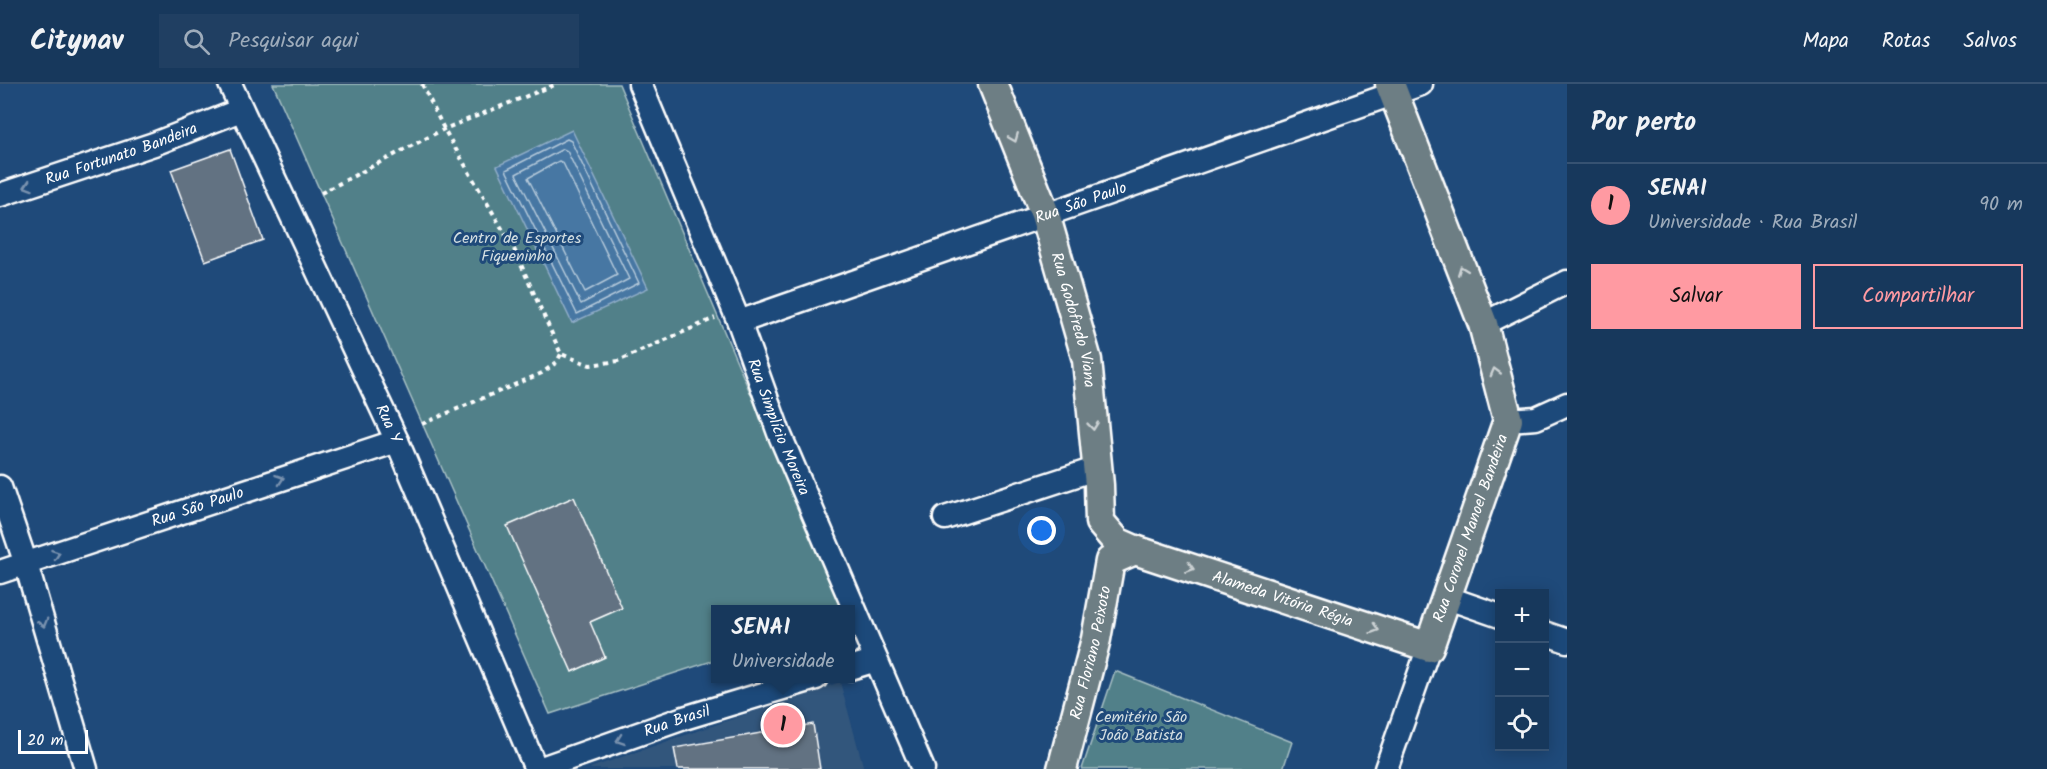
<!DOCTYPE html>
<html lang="pt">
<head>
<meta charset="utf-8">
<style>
  body { margin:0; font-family:Kalam,sans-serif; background:#203f62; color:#f1f3f6 }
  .controls { position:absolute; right:18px; bottom:18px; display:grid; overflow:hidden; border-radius:0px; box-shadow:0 3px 15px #0003 }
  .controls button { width:54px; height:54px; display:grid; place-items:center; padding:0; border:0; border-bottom:2px solid #365272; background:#17385c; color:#f1f3f6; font:30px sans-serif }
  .scale { position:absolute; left:18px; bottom:15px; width:70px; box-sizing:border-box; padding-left:6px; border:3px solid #fff; border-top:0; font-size:16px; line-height:21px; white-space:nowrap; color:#fff; -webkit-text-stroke:4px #1f4a7a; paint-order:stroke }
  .you { position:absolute; left:1042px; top:447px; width:21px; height:21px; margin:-15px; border:4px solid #fff; border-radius:50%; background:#1a73e8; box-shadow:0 0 0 9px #1a73e833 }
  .badge { display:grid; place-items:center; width:39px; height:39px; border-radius:50%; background:#ff9aa2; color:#111; font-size:20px; font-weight:700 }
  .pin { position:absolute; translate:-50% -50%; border:3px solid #fff; box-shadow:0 2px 6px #0006 }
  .popup { position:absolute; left:711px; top:521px; width:144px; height:78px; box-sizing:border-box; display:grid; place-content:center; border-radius:0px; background:#17385c; filter:drop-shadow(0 2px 4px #0005); font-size:20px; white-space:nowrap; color:#9eacbb }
  .popup b { font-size:22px; color:#f1f3f6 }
  .popup::after { content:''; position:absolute; left:50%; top:100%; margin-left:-12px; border:12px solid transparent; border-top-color:#17385c }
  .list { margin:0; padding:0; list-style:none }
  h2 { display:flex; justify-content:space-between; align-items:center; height:78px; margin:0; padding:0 24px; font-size:26px }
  h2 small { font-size:20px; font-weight:400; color:#9eacbb }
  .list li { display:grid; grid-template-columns:39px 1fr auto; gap:18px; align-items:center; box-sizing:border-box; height:84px; padding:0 24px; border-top:2px solid #365272 }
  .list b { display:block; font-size:22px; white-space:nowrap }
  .list p { margin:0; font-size:20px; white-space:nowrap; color:#9eacbb }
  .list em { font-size:20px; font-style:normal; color:#9eacbb }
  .actions { display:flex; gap:12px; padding:18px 24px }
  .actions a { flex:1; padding:14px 0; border:2px solid #ff9aa2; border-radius:0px; text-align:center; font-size:21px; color:#ff9aa2 }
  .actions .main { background:#ff9aa2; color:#111 }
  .icon { flex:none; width:33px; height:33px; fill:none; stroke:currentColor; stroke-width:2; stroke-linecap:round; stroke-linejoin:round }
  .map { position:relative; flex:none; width:1567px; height:685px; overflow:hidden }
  header { display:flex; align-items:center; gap:36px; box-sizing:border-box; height:84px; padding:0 30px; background:#17385c; border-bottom:2px solid #365272 }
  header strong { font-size:28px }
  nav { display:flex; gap:33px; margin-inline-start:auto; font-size:21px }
  .search { width:420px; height:54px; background:#203f62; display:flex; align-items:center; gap:15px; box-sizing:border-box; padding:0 21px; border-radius:0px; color:#9eacbb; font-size:22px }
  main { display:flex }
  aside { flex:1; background:#17385c }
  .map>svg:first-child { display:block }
  .built { fill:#33567c }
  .green { fill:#518089; stroke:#a8c0c4; stroke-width:1.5 }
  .water { fill:#4677a3; stroke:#90adc8; stroke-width:1.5 }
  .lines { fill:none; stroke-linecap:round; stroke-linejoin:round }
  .shore { stroke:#b5c9da; stroke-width:1.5 }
  .building { fill:#627282; stroke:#fff; stroke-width:1.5 }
  .minor-casing { stroke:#fff; stroke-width:27 }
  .major-casing { stroke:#fff; stroke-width:33 }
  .path { stroke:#fff; stroke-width:4; stroke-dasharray:4.5 4.5; stroke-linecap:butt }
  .minor { stroke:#1f4a7a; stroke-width:22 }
  .major { stroke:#6d7e84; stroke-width:28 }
  .oneway { stroke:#ccd2d4 }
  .oneway2 { stroke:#7992af }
  .labels { text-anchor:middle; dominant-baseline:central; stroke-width:6; stroke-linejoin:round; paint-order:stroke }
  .street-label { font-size:16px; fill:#fff; stroke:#1f4a7a }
  .park-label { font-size:16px; fill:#d4dfe2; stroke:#1f4a7a }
</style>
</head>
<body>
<header>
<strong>Citynav</strong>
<div class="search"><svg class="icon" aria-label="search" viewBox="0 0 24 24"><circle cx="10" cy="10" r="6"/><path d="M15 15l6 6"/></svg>Pesquisar aqui</div>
<nav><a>Mapa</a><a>Rotas</a><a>Salvos</a></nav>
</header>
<main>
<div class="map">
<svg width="1567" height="685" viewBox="0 0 1567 685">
  <rect width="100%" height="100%" fill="#1f4a7a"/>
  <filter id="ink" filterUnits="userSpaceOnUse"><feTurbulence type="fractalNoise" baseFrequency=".0167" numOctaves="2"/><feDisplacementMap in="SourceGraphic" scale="12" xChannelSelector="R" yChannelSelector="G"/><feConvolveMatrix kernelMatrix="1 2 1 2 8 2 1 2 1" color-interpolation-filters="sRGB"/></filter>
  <g filter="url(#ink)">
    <path class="built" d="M840,598L864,685H591L590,684Z"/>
    <path class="green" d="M273,0H619L842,525L716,526L715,576L550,630Z
      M1115,587L1292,658L1283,685H1082Z"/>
    <path class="water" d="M572,46L648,204L572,239L497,82Z"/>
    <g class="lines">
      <path class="shore" d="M567,55L571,57L639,199L577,230L506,86Z
        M563,65L567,67L629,195L581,220L516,90Z
        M559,77L563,79L617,191L585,208L528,94Z"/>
    </g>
    <path class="building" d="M230,65L263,156L205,177L171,86Z
      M574,413L622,524L590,538L605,573L572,588L507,442Z
      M813,640L820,685H678L674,664Z"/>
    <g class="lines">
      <g class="minor-casing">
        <g id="minor">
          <path id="s1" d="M230,0L397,357L536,685"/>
          <path id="s2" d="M640,0L739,238L779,349L923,685"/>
          <path id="s3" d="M0,111L154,60L241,26"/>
          <path id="s4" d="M739,238L1421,0"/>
          <path d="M1483,240L1567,198"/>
          <path d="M1508,336L1536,334L1567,320"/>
          <path d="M0,403L26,480L86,685"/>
          <path d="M945,434L1098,384"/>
          <path id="s5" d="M0,488L397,357"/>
          <path d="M1448,514L1500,532"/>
          <path d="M1544,549L1567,557"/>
          <path d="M850,584L876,576"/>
          <path id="s6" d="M539,685L684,634L816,594"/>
          <path d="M1386,685L1429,563"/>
        </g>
      </g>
      <g class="major-casing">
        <g id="major">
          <path id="s7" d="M993,0L1045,130L1087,276L1099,401L1100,438L1117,458L1135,466L1429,563L1508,336L1483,240L1390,0"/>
          <path id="s8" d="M1062,685L1096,555L1110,477L1135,466"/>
        </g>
      </g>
      <path class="path" d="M422,0L444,45L514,165L561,270L590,281L618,277L715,234
        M321,109L444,45L557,0
        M422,340L542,289L557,278L561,270"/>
      <use href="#minor" class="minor"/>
      <use href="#major" class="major"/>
    </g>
    <defs><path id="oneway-chevron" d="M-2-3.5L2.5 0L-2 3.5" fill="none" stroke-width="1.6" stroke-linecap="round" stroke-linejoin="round" transform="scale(1.5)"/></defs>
    <g class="oneway">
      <use href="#oneway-chevron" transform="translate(1014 54) rotate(68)"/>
      <use href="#oneway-chevron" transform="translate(1462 186) rotate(-111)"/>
      <use href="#oneway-chevron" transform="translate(1495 288) rotate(-105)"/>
      <use href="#oneway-chevron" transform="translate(1093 342) rotate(84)"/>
      <use href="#oneway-chevron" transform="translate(1190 484) rotate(18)"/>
      <use href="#oneway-chevron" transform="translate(1375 545) rotate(18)"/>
    </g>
    <g class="oneway2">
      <use href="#oneway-chevron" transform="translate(28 102) rotate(162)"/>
      <use href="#oneway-chevron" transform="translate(280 395) rotate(-19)"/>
      <use href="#oneway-chevron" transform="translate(56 470) rotate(-19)"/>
      <use href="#oneway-chevron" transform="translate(43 539) rotate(74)"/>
      <use href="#oneway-chevron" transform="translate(620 656) rotate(161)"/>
    </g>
  </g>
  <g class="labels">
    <g class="street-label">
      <text stroke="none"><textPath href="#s3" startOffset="128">Rua Fortunato Bandeira</textPath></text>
      <text stroke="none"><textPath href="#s4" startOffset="362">Rua São Paulo</textPath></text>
      <text stroke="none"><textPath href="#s7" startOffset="250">Rua Godofredo Viana</textPath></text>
      <text stroke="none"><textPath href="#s1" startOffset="375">Rua Y</textPath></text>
      <text stroke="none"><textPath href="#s2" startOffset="370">Rua Simplício Moreira</textPath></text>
      <text stroke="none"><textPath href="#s5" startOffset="208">Rua São Paulo</textPath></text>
      <text stroke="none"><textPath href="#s7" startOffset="936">Rua Coronel Manoel Bandeira</textPath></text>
      <text stroke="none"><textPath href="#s7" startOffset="656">Alameda Vitória Régia</textPath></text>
      <text stroke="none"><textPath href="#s8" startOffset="120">Rua Floriano Peixoto</textPath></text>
      <text stroke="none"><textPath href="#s6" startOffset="146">Rua Brasil</textPath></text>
    </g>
    <g class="park-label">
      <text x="517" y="154">Centro de Esportes<tspan x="517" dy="18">Fiqueninho</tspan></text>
      <text x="1141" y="633">Cemitério São<tspan x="1141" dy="18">João Batista</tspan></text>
    </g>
  </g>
</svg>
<div class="controls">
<button>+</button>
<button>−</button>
<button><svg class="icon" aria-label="locate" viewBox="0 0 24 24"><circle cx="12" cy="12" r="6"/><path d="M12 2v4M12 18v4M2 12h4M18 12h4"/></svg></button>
</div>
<div class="scale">20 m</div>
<div class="you"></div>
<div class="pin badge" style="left:783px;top:641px">1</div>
<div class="popup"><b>SENAI</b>Universidade</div>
</div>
<aside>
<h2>Por perto<small></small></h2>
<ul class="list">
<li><span class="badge">1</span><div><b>SENAI</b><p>Universidade · Rua Brasil</p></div><em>90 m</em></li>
</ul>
<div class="actions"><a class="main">Salvar</a><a>Compartilhar</a></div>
</aside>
</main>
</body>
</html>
